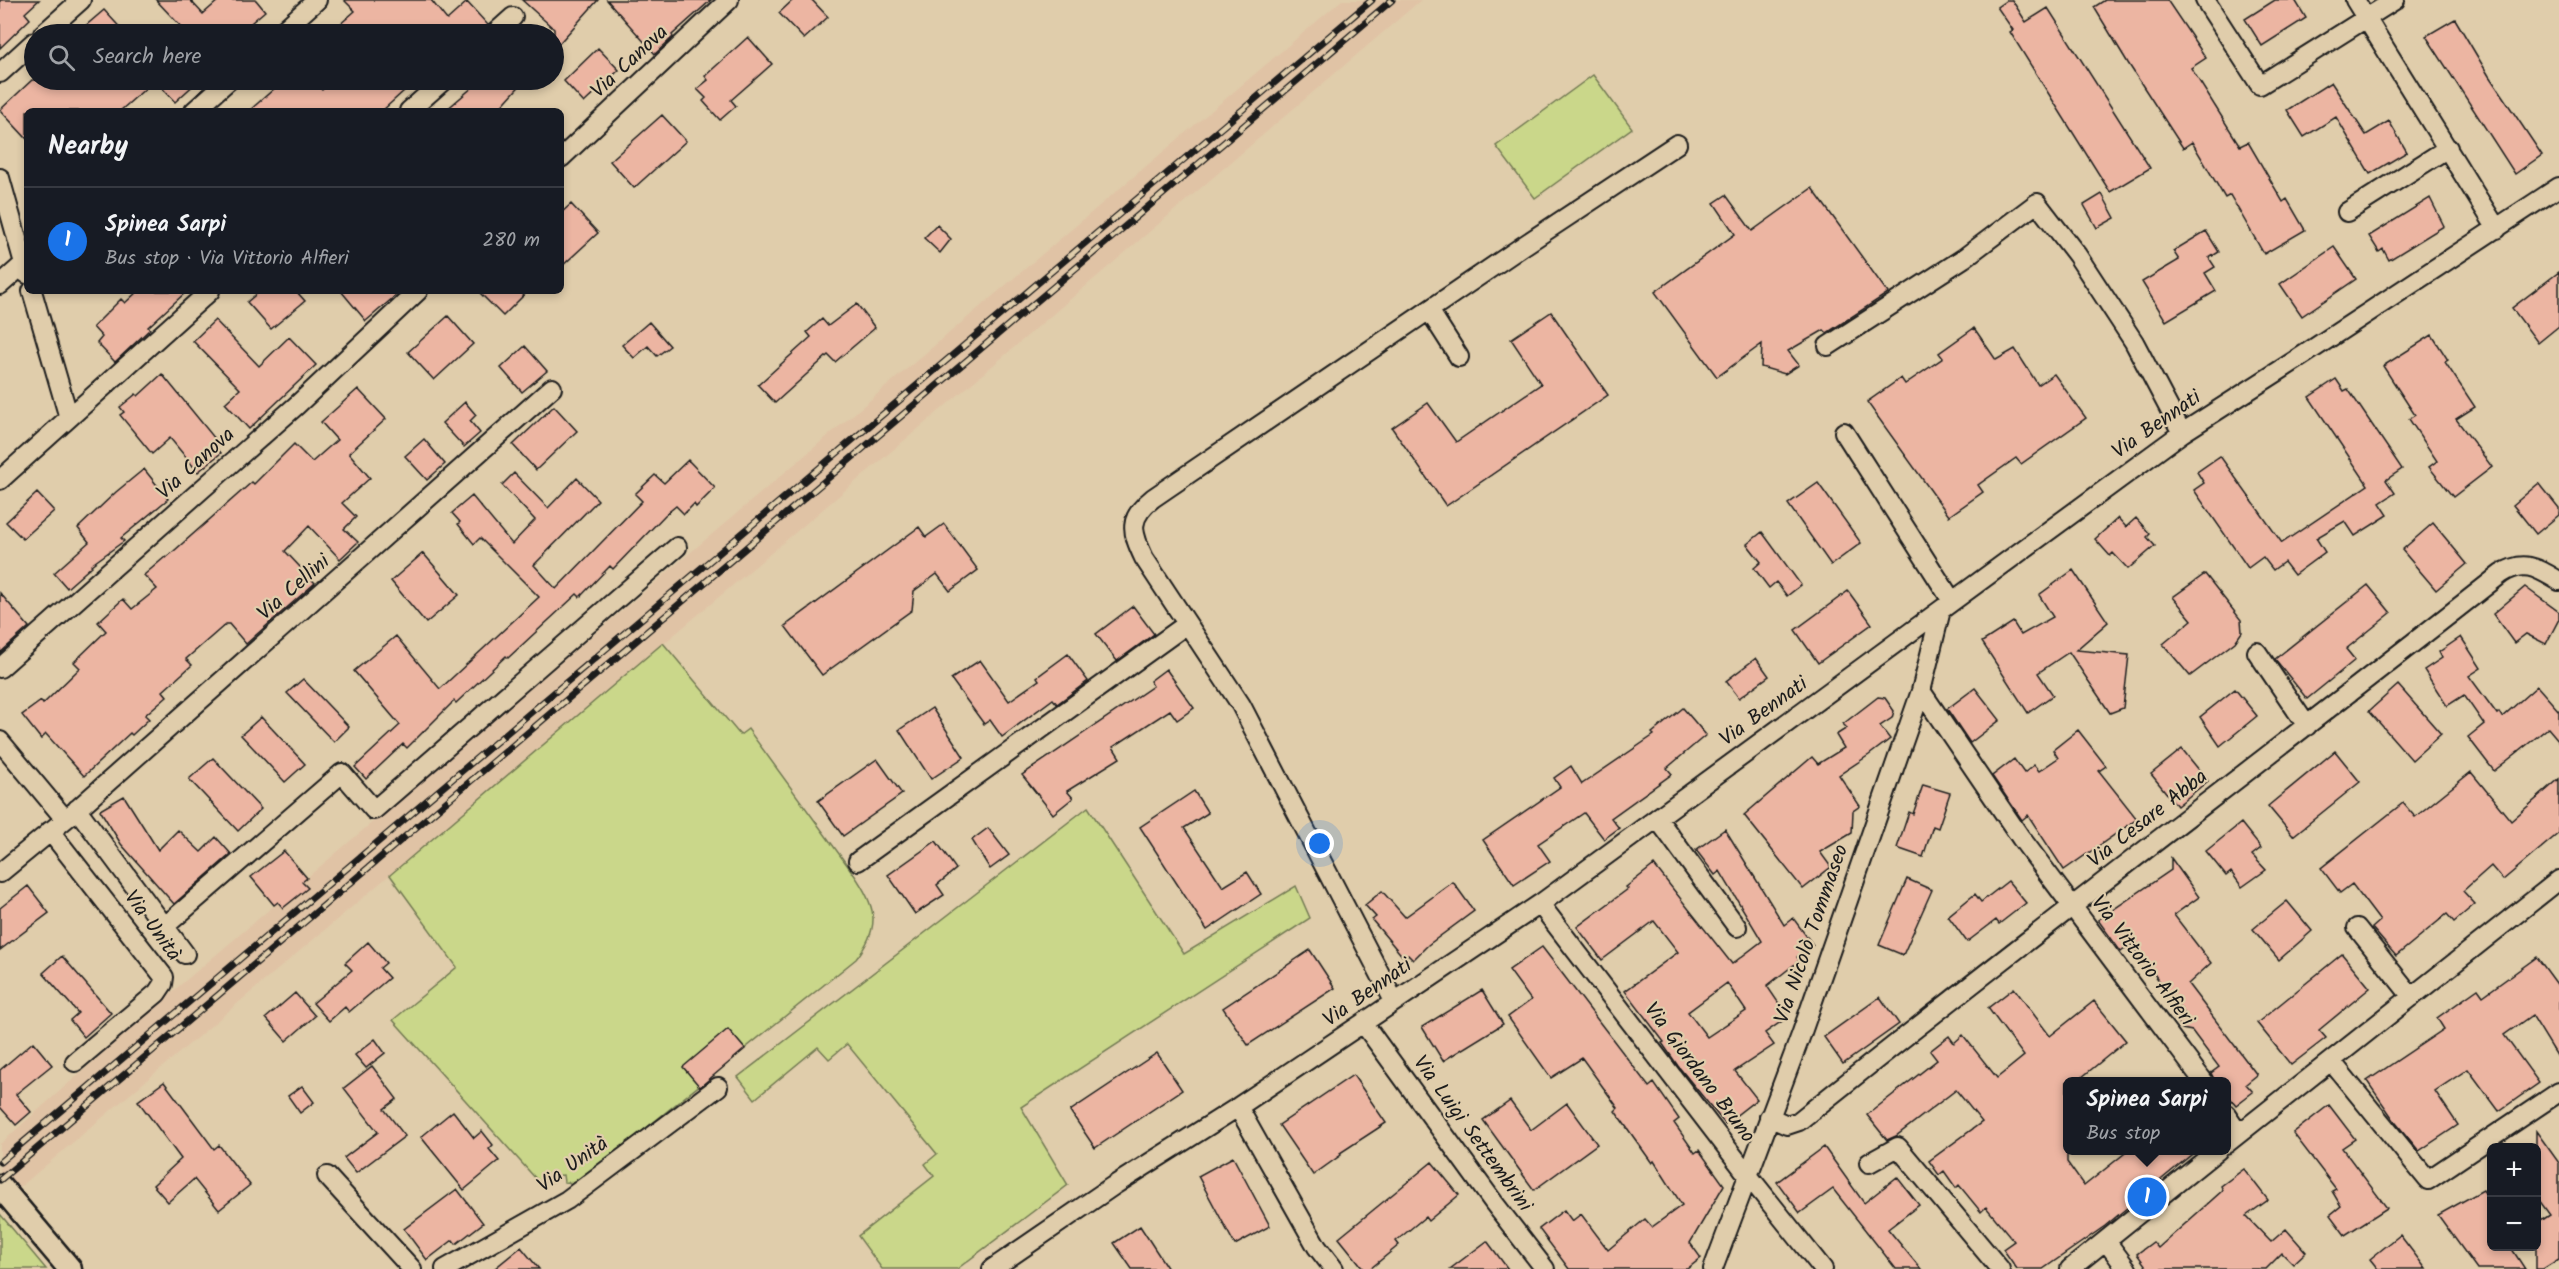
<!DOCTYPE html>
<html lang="en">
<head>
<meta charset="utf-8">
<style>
  body { margin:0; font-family:Kalam,sans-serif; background:#242831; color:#f1f3f6 }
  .controls { position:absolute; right:18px; bottom:18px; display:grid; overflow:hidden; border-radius:9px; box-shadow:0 3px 9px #0003 }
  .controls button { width:54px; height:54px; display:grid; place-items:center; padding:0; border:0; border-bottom:2px solid #363941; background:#171b24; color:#f1f3f6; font:30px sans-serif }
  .you { position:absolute; left:1320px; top:844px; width:21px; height:21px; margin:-15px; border:4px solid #fff; border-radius:50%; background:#1a73e8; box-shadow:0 0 0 9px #1a73e833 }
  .badge { display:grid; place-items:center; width:39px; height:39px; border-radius:50%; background:#1a73e8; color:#fff; font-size:20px; font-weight:700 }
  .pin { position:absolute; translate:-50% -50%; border:3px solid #fff; box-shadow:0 2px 6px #0006 }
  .popup { position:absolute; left:2063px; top:1077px; width:168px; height:78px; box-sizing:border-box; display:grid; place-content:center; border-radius:9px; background:#171b24; filter:drop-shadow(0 2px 4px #0005); font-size:20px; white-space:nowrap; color:#9ea1a6 }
  .popup b { font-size:22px; color:#f1f3f6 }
  .popup::after { content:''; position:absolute; left:50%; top:100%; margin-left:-12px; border:12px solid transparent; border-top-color:#171b24 }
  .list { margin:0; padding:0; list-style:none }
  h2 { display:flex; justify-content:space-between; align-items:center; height:78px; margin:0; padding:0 24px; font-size:26px }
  h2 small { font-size:20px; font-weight:400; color:#9ea1a6 }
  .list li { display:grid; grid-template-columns:39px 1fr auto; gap:18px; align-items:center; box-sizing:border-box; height:108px; padding:0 24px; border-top:2px solid #363941 }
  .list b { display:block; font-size:22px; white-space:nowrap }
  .list p { margin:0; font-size:20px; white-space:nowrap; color:#9ea1a6 }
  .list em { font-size:20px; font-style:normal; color:#9ea1a6 }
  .icon { flex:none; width:33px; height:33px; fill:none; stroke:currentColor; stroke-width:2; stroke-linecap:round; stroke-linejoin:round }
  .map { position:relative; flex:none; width:2559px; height:1269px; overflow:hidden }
  .search { position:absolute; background:#171b24; box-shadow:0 3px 9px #0003; left:24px; top:24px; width:540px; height:66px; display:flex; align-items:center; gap:15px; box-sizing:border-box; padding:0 21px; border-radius:33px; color:#9ea1a6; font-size:22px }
  .panel { position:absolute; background:#171b24; box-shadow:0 3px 9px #0003; left:24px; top:108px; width:540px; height:186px; border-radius:9px }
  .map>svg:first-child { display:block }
  .built { fill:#e0c3a5 }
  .green { fill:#cad78a; stroke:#737a53; stroke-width:1.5 }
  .building { fill:#ecb5a2; stroke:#1c1c1c; stroke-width:1.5; fill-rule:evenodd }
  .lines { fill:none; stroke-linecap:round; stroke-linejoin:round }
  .minor-casing { stroke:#1c1c1c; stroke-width:22 }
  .tertiary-casing { stroke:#1c1c1c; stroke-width:27 }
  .minor { stroke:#e0cdab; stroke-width:18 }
  .tertiary { stroke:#e0cdab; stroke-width:22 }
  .rail-casing { stroke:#1c1c1c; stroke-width:7 }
  .rail { stroke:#e0cdab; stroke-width:4.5; stroke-dasharray:14; stroke-linecap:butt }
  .labels { text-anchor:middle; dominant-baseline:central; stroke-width:4.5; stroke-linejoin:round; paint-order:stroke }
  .street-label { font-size:21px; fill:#1c1c1c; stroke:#e0cdab }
</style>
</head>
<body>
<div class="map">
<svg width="2559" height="1269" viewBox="0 0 2559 1269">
  <rect width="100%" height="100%" fill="#e0cdab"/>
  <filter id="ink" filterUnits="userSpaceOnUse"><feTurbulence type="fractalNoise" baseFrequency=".0167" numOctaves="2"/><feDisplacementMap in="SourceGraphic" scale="12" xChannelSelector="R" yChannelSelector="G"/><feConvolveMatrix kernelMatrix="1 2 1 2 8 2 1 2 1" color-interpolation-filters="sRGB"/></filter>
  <g filter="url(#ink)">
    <path class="built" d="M1342,0H1421L957,396L0,1204V1144L158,1004Z"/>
    <path class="green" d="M1593,75L1632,128L1535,198L1496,146Z
      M663,643L740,735L748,729L853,873C876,906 882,926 856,959L578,1183L564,1182L563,1175L553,1176V1182L538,1181L393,1020L457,967L390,875Z
      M1088,807L1184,954L1296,886L1310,918L1021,1107L1068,1185L957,1269H882L858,1236L934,1176L925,1164L937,1154L847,1044L829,1059L818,1047L755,1099L738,1077Z
      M0,1214L46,1269H0Z"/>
    <path class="building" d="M0,0H39L25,13L30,19L0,48Z
      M156,0H190L203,14L219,0H256L265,11L238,34H188Z
      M344,0H431L447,20L467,2L488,25L483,34H329L355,11Z
      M522,0H598L554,49V29Z
      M607,0H711L672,35L673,37L655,54Z
      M793,0H812L828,17L804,39L779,13Z
      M2007,0H2012L2026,22L2048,8L2150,168L2110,192L2010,32L2013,30L1997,7Z
      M2105,0H2167L2206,58L2191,68L2240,146L2248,142L2283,202L2287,199L2305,230L2264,254L2230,195L2225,198L2192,142L2183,148L2128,63L2094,7Z
      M2275,0H2295L2306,18L2262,46L2245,19Z
      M104,10L126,34H76Z
      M2455,19L2489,76L2542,155L2515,174L2426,36Z
      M748,37L772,64L731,100L736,106L720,120L703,101L706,98L697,89L708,80L705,76Z
      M598,48L619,70L584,103L564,81Z
      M32,80H199L175,102L155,80L120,111H27V139L0,110Z
      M284,80H312L322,90L332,80H416L382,111H249Z
      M481,80H525L497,111H445Z
      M2331,82L2366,135L2389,121L2407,152L2370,174L2336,117L2304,137L2287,110Z
      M662,115L686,141L634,188L610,161Z
      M1812,188L1888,293L1827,333L1824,330L1788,351L1799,365L1785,374L1761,367L1762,344L1717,377L1655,292L1735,234L1714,203L1726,195L1752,231Z
      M2102,194L2115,218L2097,228L2084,205Z
      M2430,198L2444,226L2389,260L2383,249L2379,252L2369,236Z
      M571,204L598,233L561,267V213Z
      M937,225L951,239L940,253L924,238Z
      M2206,231L2219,252L2209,258L2215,267L2205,273L2216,291L2166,321L2142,282L2179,260L2173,251Z
      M2334,247L2356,279L2302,316L2280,284Z
      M2559,272V326L2538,343L2512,308Z
      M138,291H187L148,327L150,329L115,362L97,343L102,337L93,327L121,299L125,303Z
      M260,291H296L305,301L271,329L247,302Z
      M341,291H401L366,321Z
      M478,291H528L503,316Z
      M857,304L875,328L835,362L828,355L775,403L758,385L811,337L807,332L822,319L828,326Z
      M1551,312L1608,395L1446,506L1392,428L1428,403L1456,442L1541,384L1511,339Z
      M448,316L473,344L434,380L408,352Z
      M215,320L259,366L289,337L316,365L249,429L225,403L240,389L193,341Z
      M649,322L670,346L657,356L648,346L634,358L622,345Z
      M1974,328L1996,360L2015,349L2038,385L2054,374L2086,418L2021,464L2016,458L1978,485L1983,492L1949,516L1867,402L1901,378L1905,384L1943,358L1939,353Z
      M2432,335L2448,360L2445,362L2475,407L2456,419L2492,467L2453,497L2429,467L2437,461L2409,419L2415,415L2383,366Z
      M525,346L547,371L522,392L501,368Z
      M162,374L216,440L212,443L221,453L198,472L170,438L152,454L120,415L124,412L120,407L136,394L138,396Z
      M2336,379L2344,391L2348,389L2402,469L2386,480L2395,493L2380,503L2388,515L2355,536L2345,521L2316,538L2325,552L2294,575L2284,562L2273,570L2263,557L2248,568L2194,490L2204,483L2197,472L2220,456L2282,543L2368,485L2309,397Z
      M358,389L386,419L349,453L370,478L342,503L356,517L344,529L358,542L340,559L309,526L285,551L315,583L246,644L229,624H226L186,659L192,665L163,691L167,696L145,715L149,719L132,735L130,733L84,776L46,734L41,739L22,715L41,701L43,704L80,668L74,662L106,631L98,622L123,599L132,609L157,589L144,575L165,557L166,558L252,482L254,484L294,444L312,462L337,440L321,422Z
      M465,402L476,415L470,421L480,433L464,447L442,423Z
      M554,406L577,431L536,470L513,445Z
      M424,439L445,464L427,480L405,456Z
      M688,460L715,488L696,507L694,504L684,514L676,506L665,515L613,569L610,566L580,597L577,594L508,658L506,656L456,703L454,701L407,748L403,744L366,779L355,767L400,725L354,671L396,636L440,689L539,597L480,538L474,544L458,524L460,522L452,513L472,496L512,544L535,520L502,485L514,473L548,508L577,478L598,500L534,565L556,589L642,501L635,494L655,475L664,483Z
      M144,469L168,499L121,538L124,541L91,565L92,566L67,588L54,573L89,542L78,528L116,492Z
      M1818,483L1861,543L1831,565L1788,504Z
      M2539,483L2559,508V515L2536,534L2513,505Z
      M37,493L54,511L23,539L6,522Z
      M2118,518L2126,527L2136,518L2150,534L2147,537L2155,546L2128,569L2113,553L2110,556L2095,539Z
      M2433,523L2467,564L2436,590L2402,550Z
      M944,524L978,570L950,591L937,574L914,591L912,610L822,675L785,626L919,527L926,537Z
      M1762,532L1801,585L1787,596L1776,582L1769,588L1754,568L1761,562L1747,544Z
      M423,553L459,595L426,623L391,581Z
      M2073,570L2108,622L2076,650L2129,655L2123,708L2110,713L2069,652L2038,673L2053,695L2028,713L1982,642L2013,622L2021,635L2053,617L2039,595Z
      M2205,574L2241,620L2242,632L2235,642L2190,676L2163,644L2192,620L2173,597Z
      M2368,585L2391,613L2346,649L2355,660L2307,699L2275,659Z
      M2525,587L2559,612V619L2546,644L2526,634L2514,643L2493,614Z
      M1848,591L1872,624L1818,663L1795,630Z
      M0,593L29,627L0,653Z
      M1133,606L1154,634L1117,661L1096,634Z
      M2461,637L2481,668L2469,676L2497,714L2499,712L2502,717L2537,686L2559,711V741L2548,728L2494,771L2468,737L2484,724L2464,695L2447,706L2424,670L2442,658L2439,652Z
      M1068,654L1088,681L1057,704L1053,699L1002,737L990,720L984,724L951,679L980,660L1009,701L1039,680L1037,677Z
      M1756,658L1769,676L1739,698L1726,681Z
      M1166,669L1194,708L1177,720L1170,710L1113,747L1120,758L1067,791L1073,798L1053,814L1022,775L1153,686L1150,681Z
      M303,679L349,727L334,742L287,693Z
      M2398,685L2441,734L2412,760L2369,711Z
      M1975,688L2000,720L1970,743L1947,709Z
      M2235,689L2257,716L2220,746L2200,717Z
      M1878,697L1885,698L1894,711L1892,718L1880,726L1890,739L1869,755L1839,775L1860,806L1853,811L1852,833L1820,852L1831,867L1803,889L1744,815L1812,757L1818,764L1844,748L1836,735L1847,728L1843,724Z
      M932,708L964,757L931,779L899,730Z
      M1683,708L1706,735L1667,768L1672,774L1611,818L1619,828L1604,839L1584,813L1538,844L1550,861L1514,885L1483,840L1560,787L1554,778L1571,766L1582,784L1654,735L1652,733Z
      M261,717L305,764L285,782L241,735Z
      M2078,730L2106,766L2099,771L2137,819L2064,870L2028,815L2022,820L1992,776L2014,759L2024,773L2034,765L2039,771L2058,758L2053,750Z
      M2182,749L2208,781L2177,806L2151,774Z
      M2335,751L2360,782L2293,836L2268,806Z
      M213,758L261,809L238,831L189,779Z
      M877,759L902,794L843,836L818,801Z
      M2471,772L2511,821L2559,779V833L2503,880L2491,866L2463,891L2475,904L2454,922L2447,914L2396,956L2372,928L2380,921L2352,884L2340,893L2321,868L2403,803L2415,817Z
      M1923,785L1950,793L1938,828L1933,826L1923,857L1897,848L1909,812L1913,814Z
      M1194,791L1208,813L1184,828L1223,887L1247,872L1261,894L1207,930L1140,827Z
      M124,796L158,850L178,830L201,852L216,837L231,854L174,904L121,844L100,810Z
      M2241,823L2261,848L2252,855L2266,870L2242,887L2231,872L2226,876L2206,851Z
      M988,828L1009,855L990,869L972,840Z
      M1725,829L1784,925L1793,918L1813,945L1797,957L1800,960L1767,986L1788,1017L1765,1033L1774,1045L1735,1071L1757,1099L1725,1124L1678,1066L1662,1043L1664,1042L1625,991L1678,952L1654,921L1602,960L1577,927L1628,889L1626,887L1654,865L1732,964L1762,941L1720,871L1715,875L1696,850ZM1727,983L1746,1011L1707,1037L1688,1012Z
      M936,841L956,869L937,885L944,895L915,914L888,875Z
      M284,851L307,878L302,882L308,888L283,908L278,902L274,905L251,877Z
      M2171,858L2199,897L2174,915L2211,963L2188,984L2257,1075L2246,1084L2253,1092L2236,1105L2226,1093V1082H2215L2211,1073L2219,1067L2192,1031L2182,1029L2175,1018L2184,1013L2131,944L2121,952L2098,920L2171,870Z
      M1907,879L1932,890L1903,955L1879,945Z
      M2008,881L2026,903L1999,924L1996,920L1967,942L1948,916L1975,894L1981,902Z
      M1453,882L1474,911L1428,945L1413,960L1408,955L1404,958L1372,920L1376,917L1365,905L1382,891L1405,917Z
      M28,886L49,913L0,950V908Z
      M2287,901L2312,931L2279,960L2253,929Z
      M368,942L386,963L380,968L389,978L349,1012L345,1007L329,1021L313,1003L352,970L345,963Z
      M1542,947L1649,1087L1654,1083L1679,1119L1674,1123L1695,1153L1699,1150L1724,1185L1690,1243L1701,1258L1687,1269H1569L1539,1229L1564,1210L1572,1221L1581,1214L1608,1250L1645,1219L1652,1227L1682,1205L1654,1161L1652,1163L1615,1111L1618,1108L1582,1058L1551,1078L1508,1017L1531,1000L1509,970Z
      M1310,950L1335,988L1248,1045L1223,1008Z
      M2342,954L2370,988L2319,1030L2326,1038L2291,1065L2257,1023Z
      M62,956L111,1013L84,1037L70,1020L78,1013L43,973Z
      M2537,957L2559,987V1059L2532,1015L2504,1035L2539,1083L2499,1111L2468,1069L2435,1091L2458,1125L2419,1151L2396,1123L2367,1081L2444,1029L2437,1018L2478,989L2483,996Z
      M2014,988L2050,1036L2094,1001L2126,1041L2076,1082H2067V1162L2084,1186L2129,1150H2197L2105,1226L2043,1269H2017L2003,1249L2014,1241L1986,1207L1981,1212L1959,1185L1956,1188L1944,1171L1939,1175L1929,1161L1982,1122L1956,1090L1896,1136L1887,1140L1867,1115L1937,1060L1930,1051L1949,1036L1954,1043L1963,1035L1997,1078L2024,1056L1988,1008Z
      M1482,990L1503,1024L1443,1061L1422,1027Z
      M295,993L315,1016L286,1041L266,1018Z
      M1880,997L1899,1024L1843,1064L1824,1037Z
      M728,1029L745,1049L700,1087L683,1067Z
      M375,1039L385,1053L366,1068L355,1055Z
      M33,1042L52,1065L16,1094L31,1112L16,1125L0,1107V1070Z
      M1157,1053L1182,1090L1095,1148L1070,1111Z
      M372,1066L397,1099L384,1109L405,1136L356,1173L344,1158L378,1132L344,1088Z
      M1353,1075L1386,1123L1340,1153L1341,1155L1313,1175L1279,1125Z
      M164,1082L214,1149L219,1145L250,1185L219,1210L194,1179L168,1202L153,1185L181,1159L138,1101Z
      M302,1086L314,1102L300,1113L288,1096Z
      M1510,1101L1531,1130L1567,1103L1597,1144L1534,1190L1483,1120Z
      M2329,1105L2355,1139L2342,1148L2387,1208L2345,1235L2330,1215L2341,1206L2332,1191L2336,1189L2293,1133Z
      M453,1111L474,1138L482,1131L493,1145L489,1149L499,1161L464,1190L421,1137Z
      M2536,1131L2559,1163V1259L2543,1269H2536V1224L2550,1215L2536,1196Z
      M1824,1147L1864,1203L1897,1177L1919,1205L1888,1229L1921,1269H1896L1833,1189L1800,1213L1777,1182Z
      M1233,1157L1270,1226L1235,1245L1198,1176Z
      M1432,1162L1459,1195L1428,1221L1425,1217L1396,1241L1399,1245L1370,1269H1364L1339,1238Z
      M2244,1169L2268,1200L2246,1216L2271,1242L2286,1229L2306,1252L2293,1264L2282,1253L2266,1269H2148L2137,1254L2153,1242L2158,1248L2223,1190L2221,1186Z
      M457,1189L483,1223L456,1244L453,1240L427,1260L404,1229Z
      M2483,1190L2492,1204L2491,1246H2510L2525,1269H2477L2438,1215Z
      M1140,1226L1168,1269H1132L1114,1243Z
      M2400,1235L2426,1269H2378L2370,1259Z
      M1487,1241L1508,1269H1450Z
      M521,1247L539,1269H494Z"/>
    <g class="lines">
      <g class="minor-casing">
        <path id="minor" d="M2205,0L2260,85L2395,0
          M2355,0L2497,229
          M43,34L81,0
          M279,34L317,0
          M494,34L513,17
          M0,73L34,42
          M194,111L229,80
          M409,111L444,80
          M561,158L729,0
          M0,178L27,274
          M2347,212L2448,148
          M0,285L27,261
          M32,291L69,418
          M1429,310L1459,357
          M1828,346L1964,258L2037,203L2077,255L2134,342L2182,433
          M1844,432L1952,601
          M0,480L210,291
          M2257,652L2307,726
          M0,668L297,405L418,291
          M1921,691L2021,838L2204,1082
          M0,741L65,819
          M77,809L185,954
          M1657,818L1737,927
          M50,831L164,977L163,984L157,993L75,1062
          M858,861L1187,624
          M0,873L73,813L552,388
          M1540,904L1747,1174L1823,1269
          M164,927L342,773L374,810L677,547
          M2357,928L2412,997
          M1394,1001L1241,705L1144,558C1131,531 1128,518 1153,498L1523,246L1677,144
          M1364,1024L1494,1203L1545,1269
          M2331,1061L2428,1180L2559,1092
          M1238,1107L1317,1247L1334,1269
          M2226,1114L2239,1133
          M1769,1117L1787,1125L1799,1121C2030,935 2268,758 2501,574C2524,559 2537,568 2559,581
          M2226,1144L2559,880
          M1869,1163L1898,1147L2000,1269
          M327,1176L412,1269
          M2106,1241L2127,1269
          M445,1269L567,1200L718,1087
          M992,1269L1113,1186L1238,1107L1540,904L2182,433L2299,358L2559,187
          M1713,1269L1801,1035L1921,691L1941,610
          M2070,1269L2218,1150"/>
      </g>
      <g class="tertiary-casing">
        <path id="tertiary" d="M0,1186L70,1269"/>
      </g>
      <use href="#minor" class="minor"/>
      <use href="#tertiary" class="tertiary"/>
      <g class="rail-casing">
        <path id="rail" d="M0,1162L1372,0
          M0,1180L1392,0"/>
      </g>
      <use href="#rail" class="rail"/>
    </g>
  </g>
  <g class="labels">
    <g class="street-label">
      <text transform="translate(630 62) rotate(-43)">Via Canova</text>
      <text transform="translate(2157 425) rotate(-35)">Via Bennati</text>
      <text transform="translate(196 464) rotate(-42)">Via Canova</text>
      <text transform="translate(294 588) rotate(-41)">Via Cellini</text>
      <text transform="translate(1764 712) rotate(-36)">Via Bennati</text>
      <text transform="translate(2148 819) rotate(-38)">Via Cesare Abba</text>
      <text transform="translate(152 926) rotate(54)">Via Unità</text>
      <text transform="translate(1812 934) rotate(-71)">Via Nicolò Tommaseo</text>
      <text transform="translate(2142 961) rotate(53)">Via Vittorio Alfieri</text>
      <text transform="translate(1368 993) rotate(-35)">Via Bennati</text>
      <text transform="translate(1699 1073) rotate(53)">Via Giordano Bruno</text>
      <text transform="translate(1472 1134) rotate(54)">Via Luigi Settembrini</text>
      <text transform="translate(573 1165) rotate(-35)">Via Unità</text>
    </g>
  </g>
</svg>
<div class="controls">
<button>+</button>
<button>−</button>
</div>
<div class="you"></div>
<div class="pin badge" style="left:2147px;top:1197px">1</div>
<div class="popup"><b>Spinea Sarpi</b>Bus stop</div>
<div class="search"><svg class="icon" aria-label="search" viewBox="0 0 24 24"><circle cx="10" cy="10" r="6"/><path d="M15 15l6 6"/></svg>Search here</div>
<section class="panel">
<h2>Nearby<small></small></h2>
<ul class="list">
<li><span class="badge">1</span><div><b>Spinea Sarpi</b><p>Bus stop · Via Vittorio Alfieri</p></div><em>280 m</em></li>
</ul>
</section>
</div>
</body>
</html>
